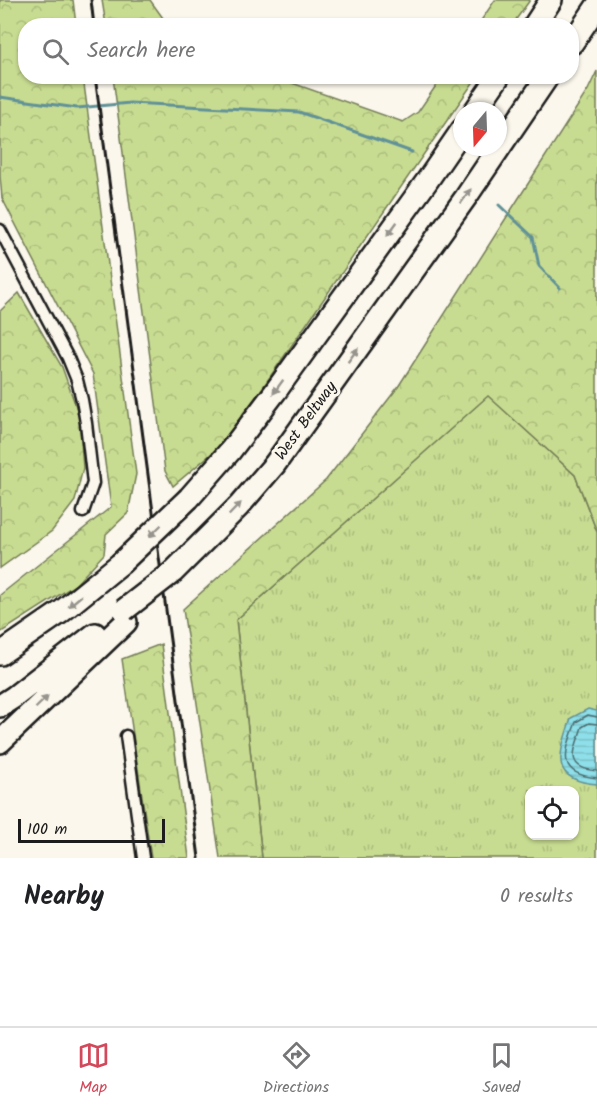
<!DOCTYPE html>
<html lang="en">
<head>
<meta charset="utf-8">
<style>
  body { margin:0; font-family:Kalam,sans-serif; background:#f6f6f6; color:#202124 }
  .controls { position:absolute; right:18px; bottom:18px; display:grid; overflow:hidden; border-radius:12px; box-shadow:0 2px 4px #0004 }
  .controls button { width:54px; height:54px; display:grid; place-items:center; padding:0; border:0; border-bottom:2px solid #e0e0e0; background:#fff; color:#202124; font:30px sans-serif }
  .compass { position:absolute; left:453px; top:102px; width:54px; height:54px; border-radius:50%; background:#fff; box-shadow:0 2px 4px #0004; rotate:199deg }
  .scale { position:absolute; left:18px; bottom:15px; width:147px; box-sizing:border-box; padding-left:6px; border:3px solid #1c1c1c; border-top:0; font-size:16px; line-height:21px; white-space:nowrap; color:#1c1c1c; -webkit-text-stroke:4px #fbf7ec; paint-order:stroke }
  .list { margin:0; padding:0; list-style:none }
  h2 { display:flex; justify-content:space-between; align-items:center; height:78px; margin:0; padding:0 24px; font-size:26px }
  h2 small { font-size:20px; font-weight:400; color:#757577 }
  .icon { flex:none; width:33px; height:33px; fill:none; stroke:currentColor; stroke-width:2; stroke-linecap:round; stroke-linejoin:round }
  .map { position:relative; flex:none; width:597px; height:858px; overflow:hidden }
  .search { position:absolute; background:#fff; box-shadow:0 2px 4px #0004; left:18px; right:18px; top:18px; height:66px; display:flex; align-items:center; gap:15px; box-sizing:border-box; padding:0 21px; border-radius:24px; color:#757577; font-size:22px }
  .sheet { height:168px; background:#fff }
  nav { display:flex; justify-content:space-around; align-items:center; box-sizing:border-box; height:84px; border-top:2px solid #e0e0e0; background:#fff; font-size:16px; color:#757577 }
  nav a { display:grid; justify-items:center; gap:3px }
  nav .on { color:#d1495b }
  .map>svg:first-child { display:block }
  .grass { fill:url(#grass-tufts); stroke:#727c56; stroke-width:1.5; fill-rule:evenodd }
  .forest { fill:url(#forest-crowns); stroke:#727c56; stroke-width:1.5 }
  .water { fill:url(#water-rules); stroke:#609197; stroke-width:1.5 }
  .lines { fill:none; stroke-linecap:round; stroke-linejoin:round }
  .shore { stroke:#4a6a6e; stroke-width:1.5 }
  .stream { stroke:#609197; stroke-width:3 }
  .minor-casing { stroke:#1c1c1c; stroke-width:15 }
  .motorway-casing { stroke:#1c1c1c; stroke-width:26 }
  .minor { stroke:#fbf7ec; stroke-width:10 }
  .motorway { stroke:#fbf7ec; stroke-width:21 }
  .rail { stroke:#1c1c1c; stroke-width:3 }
  .motorway-bridge-casing { stroke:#1c1c1c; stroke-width:26; stroke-linecap:butt }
  .motorway-bridge { stroke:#fbf7ec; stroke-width:21 }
  .oneway { fill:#97948e }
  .labels { text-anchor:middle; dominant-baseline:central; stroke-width:6; stroke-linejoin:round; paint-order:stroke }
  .street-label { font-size:16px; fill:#1c1c1c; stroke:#fbf7ec }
</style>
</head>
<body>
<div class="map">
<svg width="597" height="858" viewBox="0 0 597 858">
  <defs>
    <pattern id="grass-tufts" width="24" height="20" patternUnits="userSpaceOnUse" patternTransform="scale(1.5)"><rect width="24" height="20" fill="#c8dc91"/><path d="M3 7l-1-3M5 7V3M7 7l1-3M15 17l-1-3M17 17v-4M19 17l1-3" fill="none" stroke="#abbc7c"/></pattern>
    <pattern id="forest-crowns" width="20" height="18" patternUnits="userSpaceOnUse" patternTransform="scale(1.5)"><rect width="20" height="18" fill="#c8dc91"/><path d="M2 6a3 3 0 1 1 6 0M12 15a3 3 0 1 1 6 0" fill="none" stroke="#abbc7c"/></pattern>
    <pattern id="water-rules" width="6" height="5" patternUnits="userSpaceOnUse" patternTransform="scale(1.5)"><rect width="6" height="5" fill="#8edfe9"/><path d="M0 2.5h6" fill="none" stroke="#7abfc7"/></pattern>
  </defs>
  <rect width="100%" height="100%" fill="#fbf7ec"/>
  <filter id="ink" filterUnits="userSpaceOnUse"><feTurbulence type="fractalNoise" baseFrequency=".0167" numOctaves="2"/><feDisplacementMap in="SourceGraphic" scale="12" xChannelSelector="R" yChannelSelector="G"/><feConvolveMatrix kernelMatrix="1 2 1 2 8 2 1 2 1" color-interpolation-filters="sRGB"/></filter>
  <g filter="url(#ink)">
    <path class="grass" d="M488,395L575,475L597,532V858H262L236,620ZM530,790H574V836H530Z"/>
    <path class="forest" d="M0,0H73L76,25L26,26V76L83,77L136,474L128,513L106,534L104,554L75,585L0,633V595L111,507L93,374L2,198L0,176Z
      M102,0H150L168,25H106Z
      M495,0H530L512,25H478Z
      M597,71V532L575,475L488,396L236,620L262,858H220L183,609L326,480L398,387L588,90Z
      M113,77H275L403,122L418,112L442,77H477L225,442L173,486L165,471Z
      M19,293L62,367L79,415L83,468L75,501L52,531L0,568V311Z
      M161,644L189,858H151L122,659Z"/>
    <path class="water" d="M588,709L597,711V784C547,780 560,753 571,718Z"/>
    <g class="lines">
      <path class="shore" d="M597,717L588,715L576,722C565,752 555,774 597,778
        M597,724L589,723L582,727C575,750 563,768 597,771"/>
      <path class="stream" d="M0,97L77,108L130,103L299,112L412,152
        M499,205L533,237L539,266L560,288"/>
      <g class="minor-casing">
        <path id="minor" d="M0,230L68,358L77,380L82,400L86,423L93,483L83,512
          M126,736L143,858"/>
      </g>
      <g class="motorway-casing">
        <path id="motorway" d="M534,26L551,0
          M572,43L597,6
          M475,111L499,76
          M189,498L231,450L275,392L427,181L462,130
          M194,551L239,506L275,464L466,197L548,76
          M0,654L61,612L120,564
          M0,706L14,697L95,634
          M0,742L126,622"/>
      </g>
      <use href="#minor" class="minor"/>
      <use href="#motorway" class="motorway"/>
      <path class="rail" d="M91,0L94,26
        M95,76L199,858"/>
      <g class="motorway-bridge-casing">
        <path id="motorway-bridge" d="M120,564L189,498
          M124,610L173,572L194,551"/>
      </g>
      <use href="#motorway-bridge" class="motorway-bridge"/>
    </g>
    <defs><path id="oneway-solid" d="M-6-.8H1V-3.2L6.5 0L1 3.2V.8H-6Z" transform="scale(1.5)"/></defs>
    <g class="oneway">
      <use href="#oneway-solid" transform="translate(466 196) rotate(-55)"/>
      <use href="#oneway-solid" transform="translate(392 229) rotate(126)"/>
      <use href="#oneway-solid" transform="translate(353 355) rotate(-54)"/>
      <use href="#oneway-solid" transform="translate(278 387) rotate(126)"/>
      <use href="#oneway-solid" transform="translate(235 509) rotate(-46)"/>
      <use href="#oneway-solid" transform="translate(155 531) rotate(136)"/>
      <use href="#oneway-solid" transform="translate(75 601) rotate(140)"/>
      <use href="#oneway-solid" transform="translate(42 702) rotate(-44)"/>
    </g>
  </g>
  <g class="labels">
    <g class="street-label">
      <text transform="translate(306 421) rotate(-54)">West Beltway</text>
    </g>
  </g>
</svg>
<div class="controls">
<button><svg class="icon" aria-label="locate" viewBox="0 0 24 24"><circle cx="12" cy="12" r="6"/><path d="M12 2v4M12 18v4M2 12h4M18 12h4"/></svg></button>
</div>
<svg class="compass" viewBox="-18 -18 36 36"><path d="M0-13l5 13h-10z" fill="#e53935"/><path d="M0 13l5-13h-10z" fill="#757577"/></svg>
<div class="scale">100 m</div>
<div class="search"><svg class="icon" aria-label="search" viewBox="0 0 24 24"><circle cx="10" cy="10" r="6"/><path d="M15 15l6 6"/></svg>Search here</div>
</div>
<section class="sheet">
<h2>Nearby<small>0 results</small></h2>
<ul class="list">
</ul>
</section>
<nav>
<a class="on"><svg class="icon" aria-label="map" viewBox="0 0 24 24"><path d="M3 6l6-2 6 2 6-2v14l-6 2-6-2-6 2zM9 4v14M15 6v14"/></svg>Map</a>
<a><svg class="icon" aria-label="directions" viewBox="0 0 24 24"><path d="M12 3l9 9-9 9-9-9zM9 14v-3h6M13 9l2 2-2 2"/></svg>Directions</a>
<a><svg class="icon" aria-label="saved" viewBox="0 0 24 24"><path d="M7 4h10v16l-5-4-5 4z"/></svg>Saved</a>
</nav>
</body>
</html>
